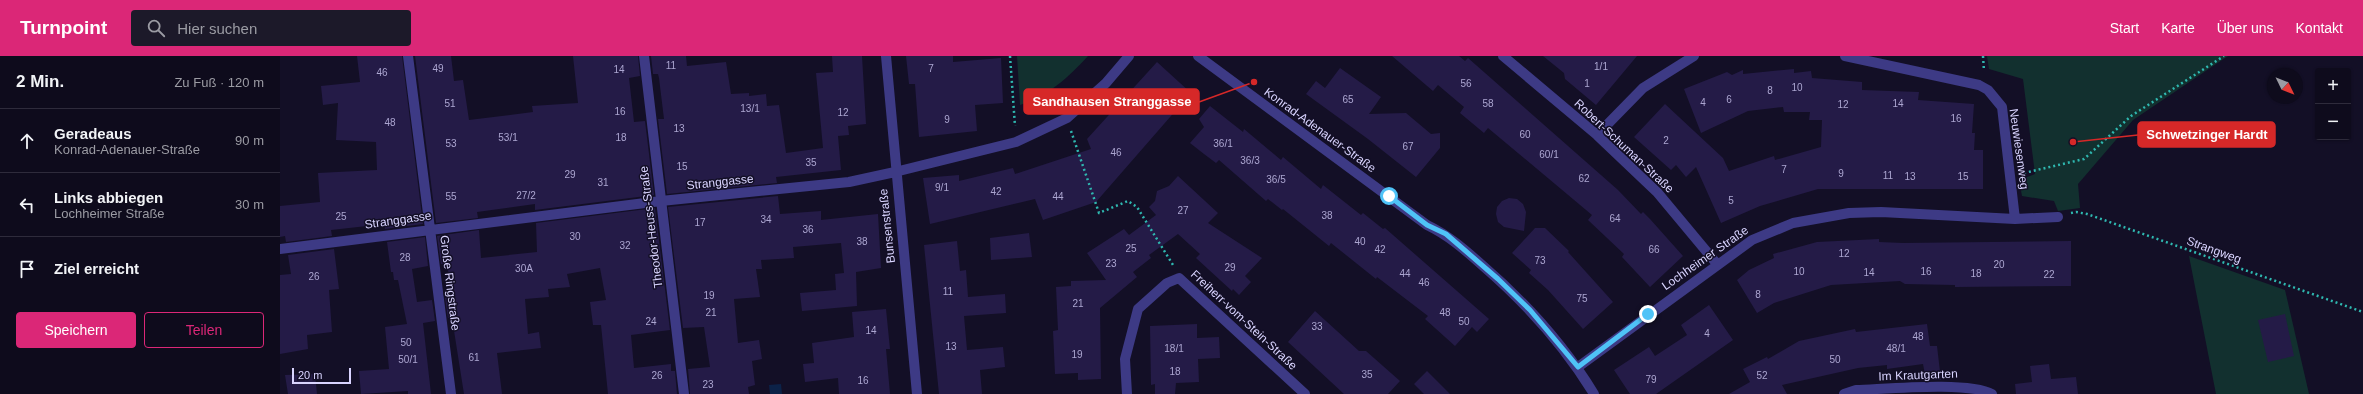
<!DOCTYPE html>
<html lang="de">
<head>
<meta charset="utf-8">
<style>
  body { margin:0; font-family:Helvetica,sans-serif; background:#1c1929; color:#f1f3f6 }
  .controls { position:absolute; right:12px; top:12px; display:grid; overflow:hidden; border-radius:4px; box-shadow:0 1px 3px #0004 }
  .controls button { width:36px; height:36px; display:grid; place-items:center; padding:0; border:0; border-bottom:1px solid #2e2b3b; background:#0e0b1c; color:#f1f3f6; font:20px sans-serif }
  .compass { position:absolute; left:1987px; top:12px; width:36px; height:36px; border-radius:50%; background:#0e0b1c; box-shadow:0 1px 3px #0004; rotate:133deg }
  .scale { position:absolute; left:12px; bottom:10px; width:59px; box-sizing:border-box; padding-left:4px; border:2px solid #d9d4ff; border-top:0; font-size:11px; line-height:14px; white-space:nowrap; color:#d9d4ff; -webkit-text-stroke:3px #130f26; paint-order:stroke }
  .stop { position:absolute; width:12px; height:12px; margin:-9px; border:3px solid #4fc3f7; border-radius:50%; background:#fff }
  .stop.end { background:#4fc3f7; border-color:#fff; box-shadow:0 1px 4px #0008 }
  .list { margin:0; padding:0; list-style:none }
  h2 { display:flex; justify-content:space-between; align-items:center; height:52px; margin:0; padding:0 16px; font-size:17px }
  h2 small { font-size:13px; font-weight:400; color:#9b9ba3 }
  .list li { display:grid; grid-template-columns:26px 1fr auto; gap:12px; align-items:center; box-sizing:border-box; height:64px; padding:0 16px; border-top:1px solid #2e2b3b }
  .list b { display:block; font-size:15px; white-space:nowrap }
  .list p { margin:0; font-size:13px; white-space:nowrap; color:#9b9ba3 }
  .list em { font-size:13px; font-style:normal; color:#9b9ba3 }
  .actions { display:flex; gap:8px; padding:12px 16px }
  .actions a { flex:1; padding:9px 0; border:1px solid #db2777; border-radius:4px; text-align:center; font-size:14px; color:#db2777 }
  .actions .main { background:#db2777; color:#fff }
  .icon { flex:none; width:22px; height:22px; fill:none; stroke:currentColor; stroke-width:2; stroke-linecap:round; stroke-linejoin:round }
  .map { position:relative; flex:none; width:2083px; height:338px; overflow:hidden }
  header { display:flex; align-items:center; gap:24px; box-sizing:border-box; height:56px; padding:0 20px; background:#db2777; color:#fff }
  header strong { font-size:19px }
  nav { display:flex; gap:22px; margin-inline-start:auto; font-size:14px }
  .search { width:280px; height:36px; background:#1c1929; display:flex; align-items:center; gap:10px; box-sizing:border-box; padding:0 14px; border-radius:4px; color:#9b9ba3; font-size:15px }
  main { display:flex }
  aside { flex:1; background:#0e0b1c }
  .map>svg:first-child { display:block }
  .green { fill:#12302f }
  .water { fill:#0c2248 }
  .building { fill:#241b47 }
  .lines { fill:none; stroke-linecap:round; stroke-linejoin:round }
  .path { stroke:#2fb8b0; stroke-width:2.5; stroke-dasharray:2 3; stroke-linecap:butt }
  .minor { stroke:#3d3a85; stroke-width:10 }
  .route { stroke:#4fc3f7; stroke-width:5 }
  .labels { text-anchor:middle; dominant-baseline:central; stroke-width:3; stroke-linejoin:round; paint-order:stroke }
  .number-label { font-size:10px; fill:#aca6d1 }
  .street-label { font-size:12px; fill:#d9d4ff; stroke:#130f26 }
  .leader { fill:none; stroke:#d62828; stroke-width:1.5 }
  .callout-dot { fill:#d62828; stroke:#130f26; stroke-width:1.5 }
  .callout { fill:#d62828; stroke:#d62828; stroke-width:1.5 }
  .callout-label { font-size:13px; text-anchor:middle; font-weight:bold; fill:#fff }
</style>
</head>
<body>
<header>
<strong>Turnpoint</strong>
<div class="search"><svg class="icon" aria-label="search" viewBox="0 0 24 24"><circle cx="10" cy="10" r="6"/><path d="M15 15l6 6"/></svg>Hier suchen</div>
<nav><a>Start</a><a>Karte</a><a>Über uns</a><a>Kontakt</a></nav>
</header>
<main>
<aside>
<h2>2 Min.<small>Zu Fuß · 120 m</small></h2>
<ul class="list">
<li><svg class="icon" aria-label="ahead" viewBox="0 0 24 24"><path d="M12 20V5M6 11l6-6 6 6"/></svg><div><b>Geradeaus</b><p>Konrad-Adenauer-Straße</p></div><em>90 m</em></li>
<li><svg class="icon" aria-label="left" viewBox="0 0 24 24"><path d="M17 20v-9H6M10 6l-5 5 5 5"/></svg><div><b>Links abbiegen</b><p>Lochheimer Straße</p></div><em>30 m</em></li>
<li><svg class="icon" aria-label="arrive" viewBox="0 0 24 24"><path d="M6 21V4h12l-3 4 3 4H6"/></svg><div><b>Ziel erreicht</b></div></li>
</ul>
<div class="actions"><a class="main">Speichern</a><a>Teilen</a></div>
</aside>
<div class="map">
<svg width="2083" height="338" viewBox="0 0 2083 338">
  <rect width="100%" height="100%" fill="#130f26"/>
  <path class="green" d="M737,0H808C787,23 770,38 740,49Z
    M1707,0H1948L1853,64L1798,128L1800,152L1778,155L1774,145L1742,140L1739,124L1755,118L1743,23L1709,13Z
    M1909,200L2005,234L2029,338H1936Z"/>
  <path class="water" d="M501,328L502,338H490L489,329Z"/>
  <path class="building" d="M77,0H122L143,168L105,173V168L51,174L52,180L6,186L5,180L0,181V150L40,146L38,117L97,114L96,86L56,84L58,47L43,49L41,30L80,26Z
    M135,0H171L174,25L183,24L189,64L253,56L252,50L298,47L293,0H358L360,20L349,22L354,66L365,65L374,139L255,154V148L197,156L198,162L156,167Z
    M371,0H406L407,10L446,6L451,38L469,37V40L486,38L487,50L499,49L506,97L543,92L536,17L553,16L552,0H582L586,68L568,70L569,79L558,80L561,114L496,121L497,127L387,138L378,63H384L379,22L378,18H373Z
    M626,0H673V6L721,2L723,47L695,49L697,75L639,81L635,28H629Z
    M1112,0H1179L1185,5L1188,2L1338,134L1361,158L1363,156L1370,163L1403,200L1370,231L1342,201L1344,198L1308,164L1312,159L1208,72L1204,77L1180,57L1184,51L1158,29L1153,35Z
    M1263,0H1357L1316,49L1285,23L1284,17Z
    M877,6L911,37L816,146L763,164L755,143L650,168L643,122L679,119V125L733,112L735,118L811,93L807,83Z
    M1060,12L1101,41L1089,58L1126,57L1151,78L1160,77V92L1136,121L1088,83L1026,38L1036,25L1045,32Z
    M1514,13V17L1531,15L1532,22L1582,26V34L1639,36L1638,44L1694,48L1692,77H1695L1694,94H1703V133H1538L1480,150L1441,167L1416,111L1406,121L1396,109L1391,114L1354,81L1385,48L1443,102L1449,115L1494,100L1495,104L1541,91L1542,64H1529L1530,56H1504L1503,51L1468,55L1421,77L1404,33L1447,16L1452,19L1463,14V18Z
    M930,50L963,76L964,73L1001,104L1003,101L1041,133L1043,129L1081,159L1083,157L1103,173L1105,172L1209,263L1197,276L1192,271L1175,290L1145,263L1148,260L1097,221L1096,223L1051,187L1049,190L1003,153L1002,154L988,143L986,145L939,104L936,107L924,98L910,87L924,71L919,63Z
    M898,120L938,157L928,167L982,202L965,220L971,226L959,239L953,233L952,235L916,202L920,198L898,178L869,199L871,202L853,216L857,221L820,252L821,323L798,324V317L775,318L773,275L778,274L776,231L791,230V225L826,224L807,197L844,173L849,179L876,159L869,151L875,145L877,135L889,130Z
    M498,140L500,158L541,155V164L598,158L601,212L576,216L577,250L522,255L520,237L556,234L555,218L564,217L561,187L513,191L514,202L481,204L482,213H476L480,241L454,243L458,287L479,284L482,303L472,305L475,329L468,331L469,338H410L408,313L430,311L424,271L403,272L388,151Z
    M1229,142L1237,143L1243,148L1246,156L1244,175L1224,171L1218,166L1216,158L1217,151L1222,145Z
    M375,152L390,274L351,279L354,312L391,308V315H395L397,338H328L321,269H313L310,246L326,244L320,212L287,218L290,231L268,233L269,241L245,243L248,278L259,276L261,292L217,297L222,338H184L172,262H168L165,242L172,241L167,207L161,208L157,180L199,174L201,202L257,196L256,167Z
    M1255,172H1265L1289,195L1288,196L1333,246L1303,273L1268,234L1249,217L1251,214L1232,197Z
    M749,177L752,201L711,204L710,182Z
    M145,181L148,210L132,213L137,246L152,244L155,265L143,267L151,338H128V335L81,338L79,315L109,313L105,271L127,268L118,224H114L113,216H111L107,186Z
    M1599,183V186L1623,187L1791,185V230L1675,231V229L1625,228L1620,225L1551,229L1494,247L1477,257L1457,224L1469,214L1494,202L1493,198L1537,186Z
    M677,185L680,215L686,214L688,241L725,238L726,257L684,260L687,294L723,291L725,311L700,314L702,338H659L644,189Z
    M54,193L59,233L49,234L52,276L27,279L28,293L0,298V219L11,218L8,199Z
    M1429,249L1453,284L1376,338H1350L1334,314L1369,291L1375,300L1407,279L1401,269Z
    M606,253L610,293H606L610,338H559L558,322L525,326L523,308L534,307L532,287L574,281L572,256Z
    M1035,255L1079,295H1086L1120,325L1108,338H1064L1008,286Z
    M2005,258L2014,300L1988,306L1978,264Z
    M917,268V282L939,281L940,302L918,303L919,326L896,327L895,338H875V328L871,329L870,270Z
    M1647,268L1650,290H1657L1661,324H1646L1643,308L1607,313V309L1578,312L1502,329L1507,338H1449L1470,326L1463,313L1487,301L1488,303L1519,285L1575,273L1576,276Z
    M1769,308L1771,323L1796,321L1798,338H1736L1735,328L1752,326L1750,310Z
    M1147,315L1170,338H1144L1134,328Z
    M35,318L37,338H8L5,319Z"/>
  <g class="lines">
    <path class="path" d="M730,0L735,70
      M1703,0L1704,15
      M791,75L819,157L848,145L857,151L893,209
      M1744,117L1804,103L1851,60L1944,0
      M1791,157L1796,156L1807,158L2083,256"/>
    <path class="minor" d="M128,0L171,338
      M364,0L404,338
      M606,0L637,338
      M918,0L1147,169C1168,179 1184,193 1202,209C1245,246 1284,289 1314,338
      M1223,0L1317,79L1377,136L1437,208
      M1565,0L1699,29L1708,34L1722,51L1735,163
      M1317,79L1363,32L1414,0
      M0,193L381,145L569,126L615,116L736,86L787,62L826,27L849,0
      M1298,311L1472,184L1513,167L1569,157L1601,156L1735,163L1778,161
      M847,338L845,303L858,253L887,227L899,222L1025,338
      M1564,338L1576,334C1606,333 1689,325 1712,338"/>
  </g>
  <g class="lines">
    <path class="route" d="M1109,140L1147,169L1166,178L1218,223L1250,254L1298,311L1368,258"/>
  </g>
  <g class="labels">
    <g class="number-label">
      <text x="391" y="9">11</text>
      <text x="1321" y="10">1/1</text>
      <text x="158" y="12">49</text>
      <text x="651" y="12">7</text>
      <text x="339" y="13">14</text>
      <text x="102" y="16">46</text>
      <text x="1186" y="27">56</text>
      <text x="1307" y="27">1</text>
      <text x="1517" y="31">10</text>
      <text x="1490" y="34">8</text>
      <text x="1068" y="43">65</text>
      <text x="1449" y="43">6</text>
      <text x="1423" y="46">4</text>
      <text x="170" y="47">51</text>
      <text x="1208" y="47">58</text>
      <text x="1618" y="47">14</text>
      <text x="1563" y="48">12</text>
      <text x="470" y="52">13/1</text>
      <text x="340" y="55">16</text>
      <text x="563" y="56">12</text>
      <text x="1676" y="62">16</text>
      <text x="667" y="63">9</text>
      <text x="110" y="66">48</text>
      <text x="399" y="72">13</text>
      <text x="1245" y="78">60</text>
      <text x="228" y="81">53/1</text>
      <text x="341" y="81">18</text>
      <text x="1386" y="84">2</text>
      <text x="171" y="87">53</text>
      <text x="943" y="87">36/1</text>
      <text x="1128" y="90">67</text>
      <text x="836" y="96">46</text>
      <text x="1269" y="98">60/1</text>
      <text x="970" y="104">36/3</text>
      <text x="531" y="106">35</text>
      <text x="402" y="110">15</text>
      <text x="1504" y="113">7</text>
      <text x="1561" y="117">9</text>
      <text x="290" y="118">29</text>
      <text x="1608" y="119">11</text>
      <text x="1630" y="120">13</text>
      <text x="1683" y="120">15</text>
      <text x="1304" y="122">62</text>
      <text x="996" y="123">36/5</text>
      <text x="323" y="126">31</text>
      <text x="662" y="131">9/1</text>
      <text x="716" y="135">42</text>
      <text x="246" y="139">27/2</text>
      <text x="171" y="140">55</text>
      <text x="778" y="140">44</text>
      <text x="1451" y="144">5</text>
      <text x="903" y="154">27</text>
      <text x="1047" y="159">38</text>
      <text x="61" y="160">25</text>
      <text x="1335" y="162">64</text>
      <text x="486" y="163">34</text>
      <text x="420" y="166">17</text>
      <text x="528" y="173">36</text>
      <text x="295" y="180">30</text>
      <text x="582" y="185">38</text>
      <text x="1080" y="185">40</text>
      <text x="345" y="189">32</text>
      <text x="851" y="192">25</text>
      <text x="1100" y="193">42</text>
      <text x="1374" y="193">66</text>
      <text x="1564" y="197">12</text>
      <text x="125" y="201">28</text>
      <text x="1260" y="204">73</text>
      <text x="831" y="207">23</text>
      <text x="1719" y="208">20</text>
      <text x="950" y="211">29</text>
      <text x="244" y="212">30A</text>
      <text x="1519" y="215">10</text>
      <text x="1646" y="215">16</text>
      <text x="1589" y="216">14</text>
      <text x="1125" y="217">44</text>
      <text x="1696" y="217">18</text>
      <text x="1769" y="218">22</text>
      <text x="34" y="220">26</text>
      <text x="1144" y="226">46</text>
      <text x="668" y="235">11</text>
      <text x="1478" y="238">8</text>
      <text x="429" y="239">19</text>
      <text x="1302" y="242">75</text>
      <text x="798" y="247">21</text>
      <text x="431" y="256">21</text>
      <text x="1165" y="256">48</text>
      <text x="371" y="265">24</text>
      <text x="1184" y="265">50</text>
      <text x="1037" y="270">33</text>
      <text x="591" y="274">14</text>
      <text x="1427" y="277">4</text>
      <text x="1638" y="280">48</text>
      <text x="126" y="286">50</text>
      <text x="671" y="290">13</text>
      <text x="894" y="292">18/1</text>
      <text x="1616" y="292">48/1</text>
      <text x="797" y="298">19</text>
      <text x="194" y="301">61</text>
      <text x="128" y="303">50/1</text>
      <text x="1555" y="303">50</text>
      <text x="895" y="315">18</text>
      <text x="1087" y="318">35</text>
      <text x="377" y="319">26</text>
      <text x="1482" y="319">52</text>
      <text x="1371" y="323">79</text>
      <text x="583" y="324">16</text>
      <text x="428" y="328">23</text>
    </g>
    <g class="street-label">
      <text transform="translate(1040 74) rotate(36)">Konrad-Adenauer-Straße</text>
      <text transform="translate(1344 90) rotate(43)">Robert-Schuman-Straße</text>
      <text transform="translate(1739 93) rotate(82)">Neuwiesenweg</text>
      <text transform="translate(440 126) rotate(-6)">Stranggasse</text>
      <text transform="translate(118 164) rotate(-8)">Stranggasse</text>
      <text transform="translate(607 170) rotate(-96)">Bunsenstraße</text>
      <text transform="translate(371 171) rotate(-97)">Theodor-Heuss-Straße</text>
      <text transform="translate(1934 194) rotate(20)">Strangweg</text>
      <text transform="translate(1425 202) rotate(-35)">Lochheimer Straße</text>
      <text transform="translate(170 227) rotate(83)">Große Ringstraße</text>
      <text transform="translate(964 264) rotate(43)">Freiherr-vom-Stein-Straße</text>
      <text transform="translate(1638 319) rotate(-2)">Im Krautgarten</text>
    </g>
  </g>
  <path class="leader" d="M974 26L919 46M1793 86L1858 79"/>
  <g class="callout-dot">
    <circle cx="974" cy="26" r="4"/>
    <circle cx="1793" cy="86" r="4"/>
  </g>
  <g class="callout">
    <rect x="744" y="33" width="175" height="25" rx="4"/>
    <rect x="1858" y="66" width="137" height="25" rx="4"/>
  </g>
  <g class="callout-label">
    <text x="832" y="50">Sandhausen Stranggasse</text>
    <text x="1927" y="83">Schwetzinger Hardt</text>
  </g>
</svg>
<div class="controls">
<button>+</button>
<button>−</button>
</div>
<svg class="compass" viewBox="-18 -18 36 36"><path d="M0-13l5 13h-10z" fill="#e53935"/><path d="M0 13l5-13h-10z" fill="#9b9ba3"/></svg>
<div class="scale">20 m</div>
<div class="stop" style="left:1109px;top:140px"></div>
<div class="stop end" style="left:1368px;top:258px"></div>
</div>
</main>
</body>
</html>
